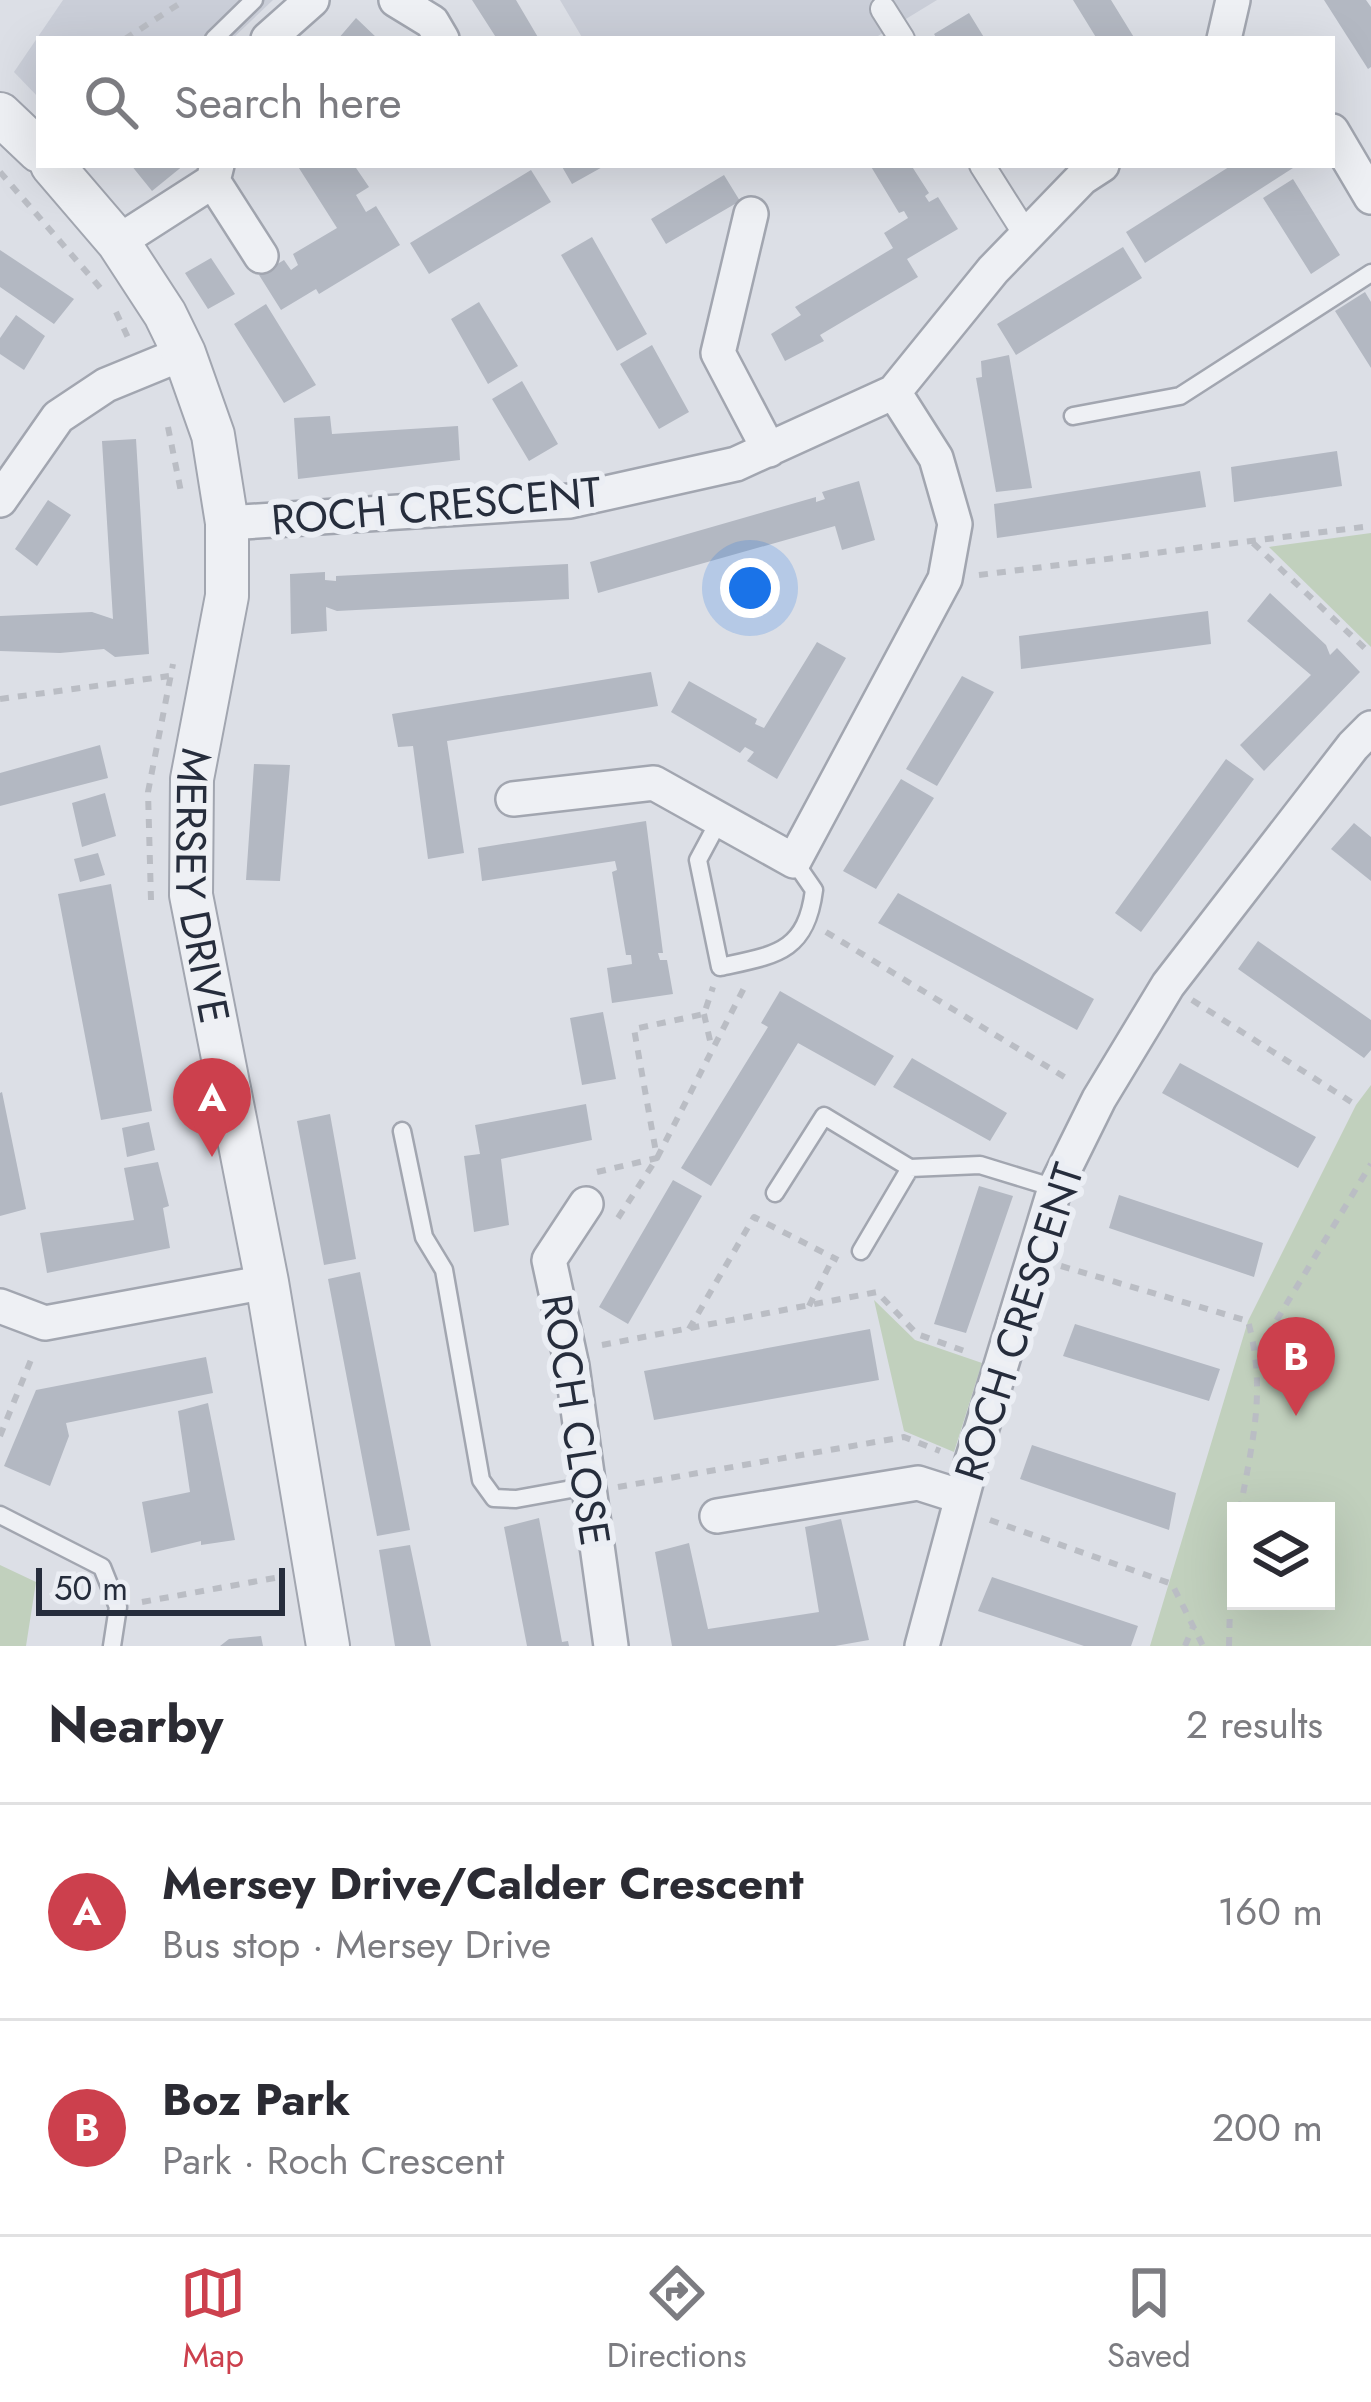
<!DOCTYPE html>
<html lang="en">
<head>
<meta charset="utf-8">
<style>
  body { margin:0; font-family:Jost,sans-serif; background:#f7f7f7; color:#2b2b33 }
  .controls { position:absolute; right:36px; bottom:36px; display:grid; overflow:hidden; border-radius:0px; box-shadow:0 12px 48px #0002 }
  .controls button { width:108px; height:108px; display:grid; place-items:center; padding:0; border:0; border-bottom:3px solid #e1e1e2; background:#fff; color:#2b2b33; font:60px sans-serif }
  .scale { position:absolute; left:36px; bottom:30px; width:249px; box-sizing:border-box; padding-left:12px; border:6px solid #262d3c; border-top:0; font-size:33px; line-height:42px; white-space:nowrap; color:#262d3c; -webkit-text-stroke:9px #ebeef4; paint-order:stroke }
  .you { position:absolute; left:750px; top:588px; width:42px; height:42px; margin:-30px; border:9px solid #fff; border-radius:50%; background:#1a73e8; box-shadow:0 0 0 18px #1a73e833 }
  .badge { display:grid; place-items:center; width:78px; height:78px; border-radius:50%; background:#cc404d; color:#fff; font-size:39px; font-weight:700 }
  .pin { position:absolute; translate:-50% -99px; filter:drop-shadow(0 3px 6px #0008) }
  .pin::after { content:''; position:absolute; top:63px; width:42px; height:36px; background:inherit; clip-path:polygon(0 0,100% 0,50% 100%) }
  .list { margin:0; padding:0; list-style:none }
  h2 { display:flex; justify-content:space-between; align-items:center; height:156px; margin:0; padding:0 48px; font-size:51px }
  h2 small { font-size:39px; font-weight:400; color:#7c7c81 }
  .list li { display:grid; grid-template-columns:78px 1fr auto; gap:36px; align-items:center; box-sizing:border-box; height:216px; padding:0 48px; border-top:3px solid #e1e1e2 }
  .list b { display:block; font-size:45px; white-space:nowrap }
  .list p { margin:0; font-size:39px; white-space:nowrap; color:#7c7c81 }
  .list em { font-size:39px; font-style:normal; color:#7c7c81 }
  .icon { flex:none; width:66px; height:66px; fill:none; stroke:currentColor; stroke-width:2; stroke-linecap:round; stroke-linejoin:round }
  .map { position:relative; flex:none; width:1371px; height:1646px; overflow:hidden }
  .search { position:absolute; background:#fff; box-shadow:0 12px 48px #0002; left:36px; right:36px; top:36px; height:132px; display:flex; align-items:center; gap:30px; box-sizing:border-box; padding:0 42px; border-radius:0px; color:#7c7c81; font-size:45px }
  .sheet { height:588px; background:#fff }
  nav { display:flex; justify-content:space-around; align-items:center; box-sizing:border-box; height:168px; border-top:3px solid #e1e1e2; background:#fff; font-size:33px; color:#7c7c81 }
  nav a { display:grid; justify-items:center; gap:6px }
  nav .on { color:#cc404d }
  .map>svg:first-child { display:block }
  .built { fill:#caced8 }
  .green { fill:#c1d0bd; fill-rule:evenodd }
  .building { fill:#b3b8c2 }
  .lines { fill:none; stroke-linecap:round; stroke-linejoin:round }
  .service-casing { stroke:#a2a6b0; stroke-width:21 }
  .pedestrian-casing { stroke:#a2a6b0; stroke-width:28 }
  .minor-casing { stroke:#a2a6b0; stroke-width:38 }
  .tertiary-casing { stroke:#a2a6b0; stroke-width:46 }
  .path { stroke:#babdc4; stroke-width:6; stroke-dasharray:9 9; stroke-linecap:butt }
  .service { stroke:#eef0f4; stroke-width:16 }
  .pedestrian { stroke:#eef0f4; stroke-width:24 }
  .minor { stroke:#eef0f4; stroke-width:33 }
  .tertiary { stroke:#eef0f4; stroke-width:42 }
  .labels { text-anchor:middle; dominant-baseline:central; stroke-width:12; stroke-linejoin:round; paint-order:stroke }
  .street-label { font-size:42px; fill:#262d3c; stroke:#ebeef4 }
</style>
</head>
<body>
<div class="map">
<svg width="1371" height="1646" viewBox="0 0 1371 1646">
  <rect width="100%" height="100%" fill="#dcdfe6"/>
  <path class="built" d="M63,0H273L232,39H39V98L14,72Z
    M560,0H937L873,39H583Z"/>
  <path class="green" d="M1371,533V647L1269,547Z
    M1371,1085V1646H1150L1248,1321L1356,1105ZM1326,1511V1601H1236V1511Z
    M874,1300L915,1340L982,1363L954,1452L904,1431Z
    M0,1565L36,1582L26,1646H0Z"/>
  <path class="building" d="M472,0H516L539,39H497Z
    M1073,0H1111L1135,39H1097Z
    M1324,0H1366L1371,7V67L1368,69Z
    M969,13L985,39H937L934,34Z
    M356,18L378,39H338Z
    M131,165H184L152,191Z
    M297,165H354L369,187L356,195L366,212L376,206L400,245L319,294L316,289L281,310L259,275L284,260L291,270L298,265L293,254L337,228Z
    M561,165H606L572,184Z
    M870,165H911L929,193L925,196L929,202L938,197L958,229L907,259L918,277L820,335L824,341L785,361L771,334L801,315L795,307L893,248L884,233L908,218L904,211L899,213Z
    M1232,165H1291L1293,168L1145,263L1126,232Z
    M531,170L551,202L429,274L410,243Z
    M724,175L740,201L666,244L651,219Z
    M1293,179L1340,255L1311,274L1263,198Z
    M592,237L647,334L617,351L561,255Z
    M1123,247L1142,278L1016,355L997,324Z
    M0,250L74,299L54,324L0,287Z
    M211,258L235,294L208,309L185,273Z
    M1365,292L1371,302V368L1335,311Z
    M479,302L518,366L488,384L451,319Z
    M266,304L316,385L284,403L234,324Z
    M16,315L45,336L24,370L0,354V338Z
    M652,345L689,412L659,429L620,364Z
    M1009,355L1032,488L996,492L976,378L982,377L981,361Z
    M522,381L558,444L529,461L492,399Z
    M330,416L332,434L458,426L460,460L298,479L294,418Z
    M136,439L149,654L115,657L104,649L60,653L0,651V616L92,612L113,619L102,441Z
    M1337,451L1342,486L1234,502L1231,467Z
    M1200,471L1206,507L997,538L994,504Z
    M859,481L875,540L842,550L835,526L598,593L590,562L816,497V502L825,499L822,492Z
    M48,500L71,515L37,566L15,549Z
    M568,564L569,599L337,611L326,607L327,631L291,634L290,574L325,572V580L336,581V576Z
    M1270,593L1326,645L1330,655L1337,648L1360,672L1264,771L1240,745L1311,675L1247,621Z
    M1208,611L1211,644L1021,669L1019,636Z
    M817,642L846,658L777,779L747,761L754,752L745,747L740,753L671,712L689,681L757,719L755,724L764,728Z
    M651,672L658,706L447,741L464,853L428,859L413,746L398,747L392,714Z
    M962,676L994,692L937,786L906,769Z
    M100,745L108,778L0,806V773Z
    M1226,759L1254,779L1141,932L1115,913Z
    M254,764L290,765L280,881L246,880Z
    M901,779L934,798L876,889L843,871Z
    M105,793L116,836L82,847L72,803Z
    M646,821L663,953H658L660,960H667L673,994L612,1003L607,968L632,964L631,955H626L612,872L617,870L615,861L482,881L478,848Z
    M1354,823L1371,837V881L1331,849Z
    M98,853L105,875L80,882L74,859Z
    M111,884L152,1111L101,1120L58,894Z
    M898,893L1094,999L1077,1030L878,923Z
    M1258,941L1371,1020V1050L1364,1058L1238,969Z
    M780,991L894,1056L875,1086L798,1043L711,1186L681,1168L768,1027L761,1023Z
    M603,1012L616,1079L582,1085L570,1018Z
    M912,1058L1007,1113L990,1141L893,1087Z
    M1180,1063L1316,1137L1298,1168L1162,1093Z
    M2,1092L26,1209L0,1216V1093Z
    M586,1104L592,1140L501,1159L509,1225L474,1232L464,1156L480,1154L475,1125Z
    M330,1114L356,1259L324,1265L297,1121Z
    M149,1122L155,1150L127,1157L122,1128Z
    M158,1162L169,1206L163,1208L170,1248L47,1273L40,1233L134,1220L124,1168Z
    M673,1180L702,1196L628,1324L599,1307Z
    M979,1186L1013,1196L966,1333L934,1324Z
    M1119,1195L1263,1243L1254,1277L1109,1228Z
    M360,1272L410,1530L377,1536L328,1279Z
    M1075,1324L1220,1369L1209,1401L1063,1356Z
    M870,1329L879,1380L654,1420L644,1371Z
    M206,1357L213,1393L66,1423L69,1436L50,1486L4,1466L36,1390Z
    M208,1403L235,1540L201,1545V1541L151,1553L142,1502L190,1492L178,1411Z
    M1032,1445L1176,1493L1169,1530L1020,1479Z
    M539,1518L562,1642L568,1641L569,1646H527L504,1527Z
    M841,1519L869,1640L835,1646H672L655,1552L689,1543L708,1629L819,1612L805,1527Z
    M410,1545L431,1646H395L379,1550Z
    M992,1577L1138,1626L1131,1646H1084L978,1611Z
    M261,1636L263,1646H220L229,1639Z"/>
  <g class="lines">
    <g class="service-casing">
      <path id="service" d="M214,39L254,0
        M1073,416L1180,396L1371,273
        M720,819L698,860L720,967C775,955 806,953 814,890L794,861
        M402,1131L424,1237L444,1270L481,1480L494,1498L516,1499L588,1486
        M775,1193L824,1116L910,1168L980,1165L1055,1188
        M861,1251L910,1168
        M0,1515L102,1567L118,1607L112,1646"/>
    </g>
    <g class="pedestrian-casing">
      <path id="pedestrian" d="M883,9L902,39
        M982,165L1027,236"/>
    </g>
    <g class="minor-casing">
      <path id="minor" d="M396,0L432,22L442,39
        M268,39L312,0
        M1224,39L1233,0
        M1332,131L1371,197
        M213,181L261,256
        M751,214L718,353L769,450
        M118,242L213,181L217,165
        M0,500L58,417L106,385L184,353
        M227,523L570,501L736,464L894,392L993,270L1082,178L1102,165
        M513,799L654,783L794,861L945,579L955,524L936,458L894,392
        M586,1204L549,1260L572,1366L611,1646
        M0,1306L45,1323L267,1282
        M717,1516L918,1483L962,1497
        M922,1646L971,1464L1055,1188L1099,1099L1168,985L1353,746L1371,728"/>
    </g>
    <g class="tertiary-casing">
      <g id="tertiary">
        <path d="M0,114L39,151"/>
        <path id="s1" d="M52,165L118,242L165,314L184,353L213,435L227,523V596L192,779L191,895L267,1282L328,1646"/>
      </g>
    </g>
    <path class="path" d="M125,39L185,0
      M0,172L103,291
      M116,312L131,344
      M168,427L182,497
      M1253,543L1371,654
      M979,575L1371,526
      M0,699L169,676
      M151,900L148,792L173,664
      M826,932L1071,1081
      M1192,1000L1356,1105
      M704,1014L711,1045
      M597,1172L657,1158L634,1029L704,1014L713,987
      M618,1218L657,1158L744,988
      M1061,1266L1248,1321C1267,1392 1252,1441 1240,1511
      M809,1306L834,1256
      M689,1329L754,1217L838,1260
      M602,1345L877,1292L917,1334L970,1353
      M1258,1351L1371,1164
      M0,1436L33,1355
      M618,1487L904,1437L940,1451
      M990,1520L1172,1584L1203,1646
      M142,1602L280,1577
      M1185,1646L1193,1627
      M1229,1646L1231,1562L1236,1533"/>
    <use href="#service" class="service"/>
    <use href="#pedestrian" class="pedestrian"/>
    <use href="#minor" class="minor"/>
    <use href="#tertiary" class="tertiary"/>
  </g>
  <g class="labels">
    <g class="street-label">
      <text transform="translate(436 506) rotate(-5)">ROCH CRESCENT</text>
      <text stroke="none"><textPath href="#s1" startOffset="774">MERSEY DRIVE</textPath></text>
      <text transform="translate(1019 1322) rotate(-72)">ROCH CRESCENT</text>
      <text transform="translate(576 1420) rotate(81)">ROCH CLOSE</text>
    </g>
  </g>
</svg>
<div class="controls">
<button><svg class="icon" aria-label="layers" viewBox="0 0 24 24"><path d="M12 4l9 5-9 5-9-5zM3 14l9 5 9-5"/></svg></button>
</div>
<div class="scale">50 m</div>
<div class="you"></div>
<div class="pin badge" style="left:212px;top:1157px">A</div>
<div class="pin badge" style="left:1296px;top:1416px">B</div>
<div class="search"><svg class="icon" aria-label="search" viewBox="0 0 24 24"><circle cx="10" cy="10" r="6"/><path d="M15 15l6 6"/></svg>Search here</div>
</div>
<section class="sheet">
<h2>Nearby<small>2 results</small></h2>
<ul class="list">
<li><span class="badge">A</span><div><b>Mersey Drive/Calder Crescent</b><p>Bus stop · Mersey Drive</p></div><em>160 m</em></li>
<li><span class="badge">B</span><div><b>Boz Park</b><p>Park · Roch Crescent</p></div><em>200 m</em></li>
</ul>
</section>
<nav>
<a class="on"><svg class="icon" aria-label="map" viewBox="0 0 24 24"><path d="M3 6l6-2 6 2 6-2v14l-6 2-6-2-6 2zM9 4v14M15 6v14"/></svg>Map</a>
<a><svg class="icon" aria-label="directions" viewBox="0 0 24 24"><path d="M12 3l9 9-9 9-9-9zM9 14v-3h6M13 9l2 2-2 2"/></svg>Directions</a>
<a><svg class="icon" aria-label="saved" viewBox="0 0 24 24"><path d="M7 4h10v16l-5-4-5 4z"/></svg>Saved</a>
</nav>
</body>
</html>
